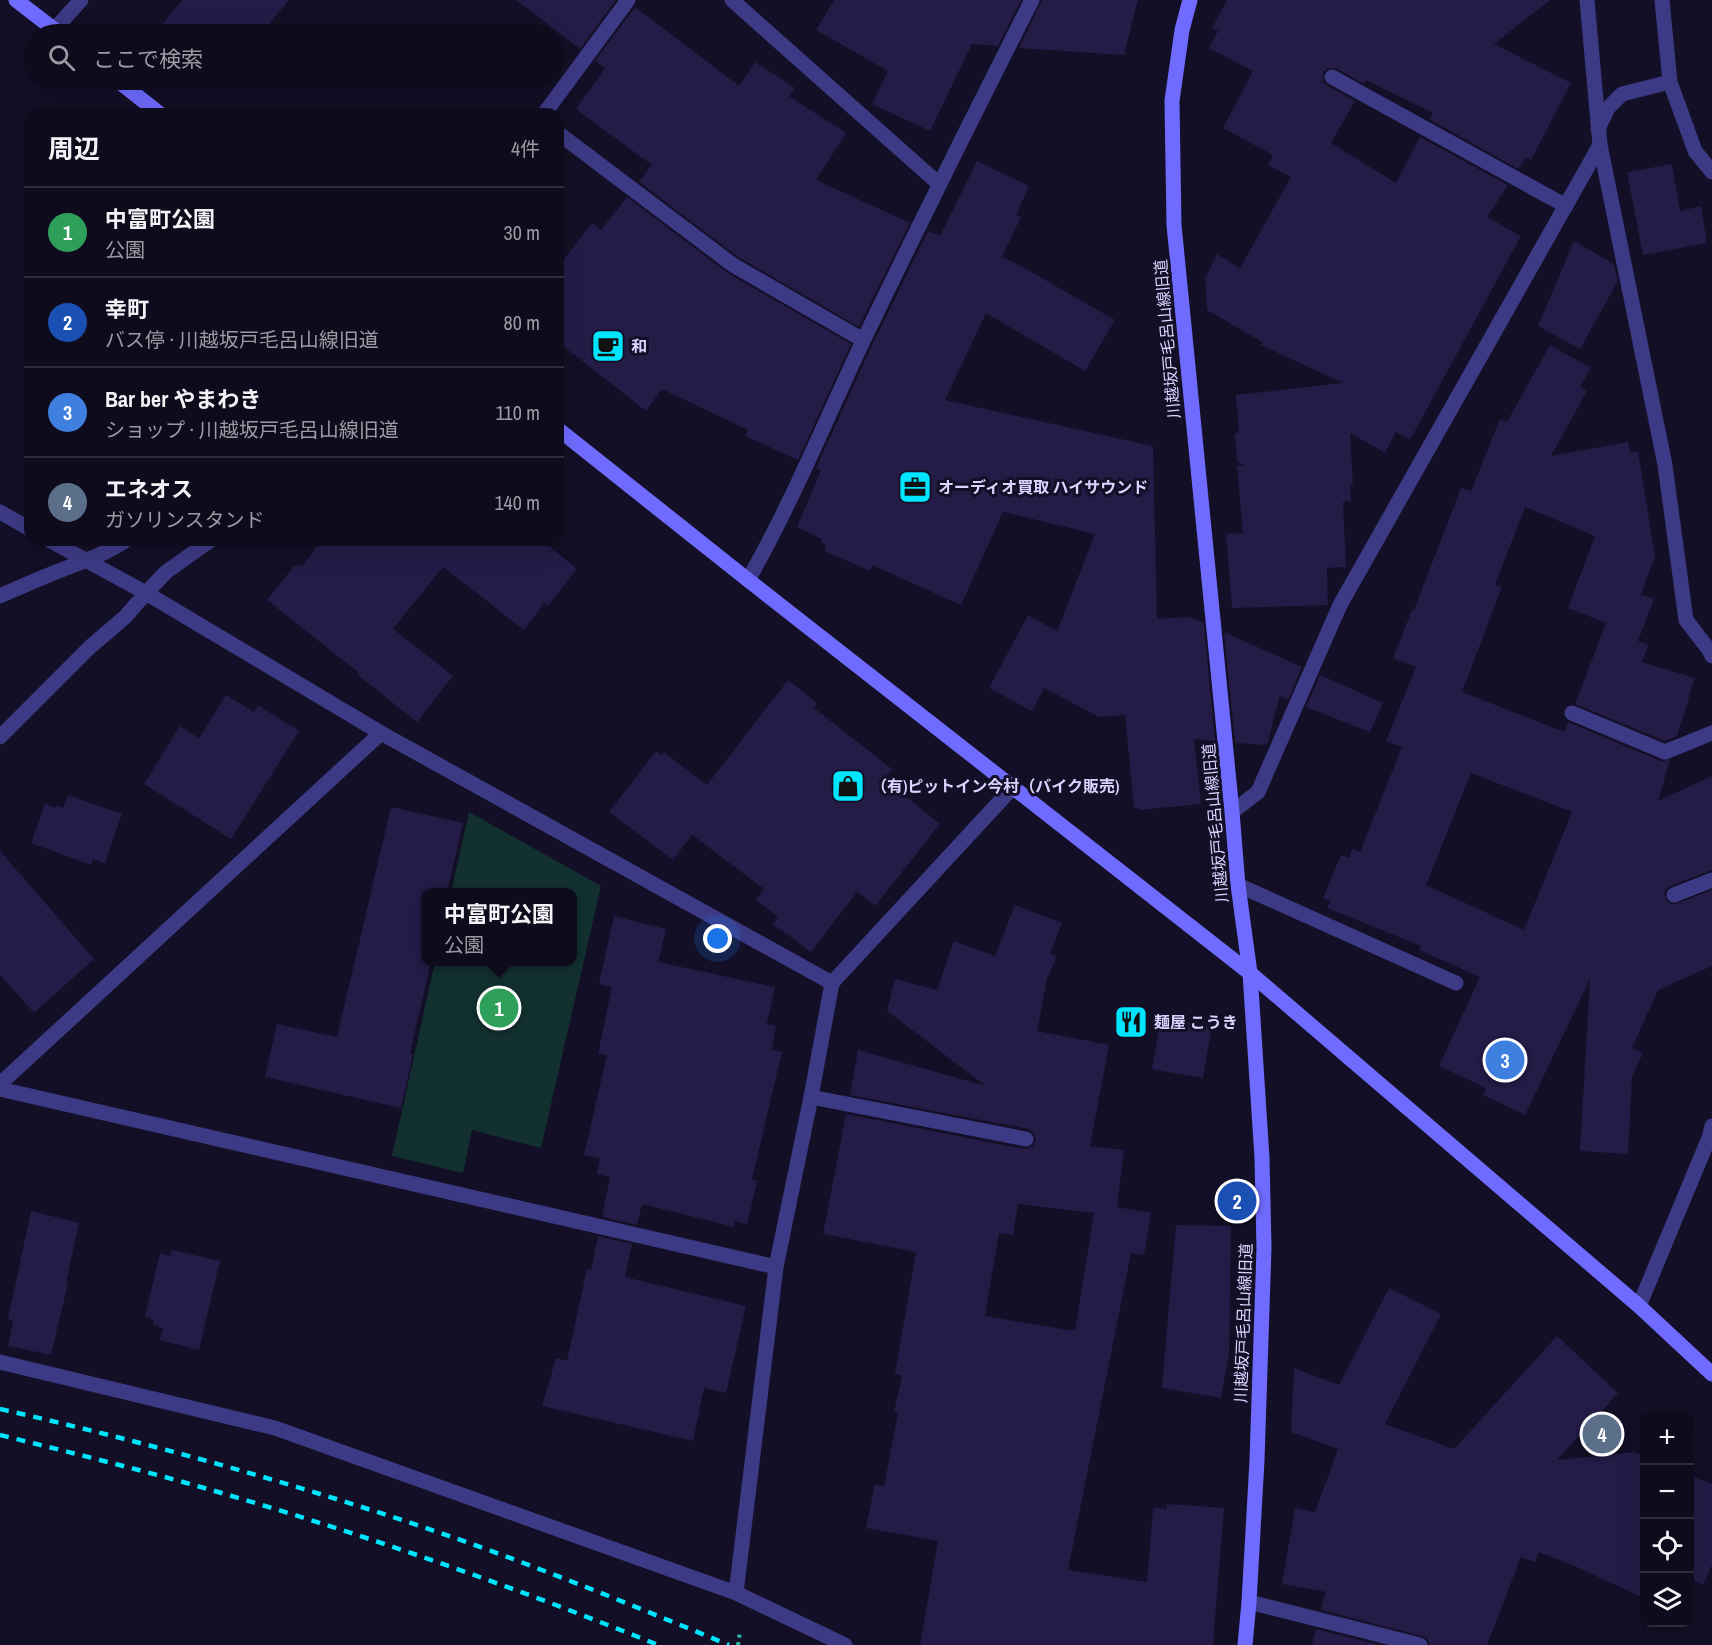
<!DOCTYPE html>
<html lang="ja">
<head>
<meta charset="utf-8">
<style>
  body { margin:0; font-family:"Archivo Narrow","Noto Sans JP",sans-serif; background:#171425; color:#f1f3f6 }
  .controls { position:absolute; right:18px; bottom:18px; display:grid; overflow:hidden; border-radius:12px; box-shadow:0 6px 24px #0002 }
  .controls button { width:54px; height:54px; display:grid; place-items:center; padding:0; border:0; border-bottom:2px solid #2e2b3b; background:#0e0b1c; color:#f1f3f6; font:30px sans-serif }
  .you { position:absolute; left:718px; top:939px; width:21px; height:21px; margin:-15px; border:4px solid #fff; border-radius:50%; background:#1a73e8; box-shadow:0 0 0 9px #1a73e833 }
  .badge { display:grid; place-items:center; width:39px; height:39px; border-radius:50%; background:#7c3aed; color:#fff; font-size:20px; font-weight:700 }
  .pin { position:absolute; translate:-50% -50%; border:3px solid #fff; box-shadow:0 2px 6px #0006 }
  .popup { position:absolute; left:421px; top:888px; width:156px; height:78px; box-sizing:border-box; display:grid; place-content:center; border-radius:12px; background:#0e0b1c; filter:drop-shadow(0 2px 4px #0005); font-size:20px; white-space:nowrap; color:#9b9ba3 }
  .popup b { font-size:22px; color:#f1f3f6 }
  .popup::after { content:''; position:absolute; left:50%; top:100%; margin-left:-12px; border:12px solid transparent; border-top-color:#0e0b1c }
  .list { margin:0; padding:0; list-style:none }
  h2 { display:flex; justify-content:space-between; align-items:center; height:78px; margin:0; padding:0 24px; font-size:26px }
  h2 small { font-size:20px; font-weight:400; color:#9b9ba3 }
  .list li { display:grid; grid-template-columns:39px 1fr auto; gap:18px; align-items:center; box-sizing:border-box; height:90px; padding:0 24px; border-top:2px solid #2e2b3b }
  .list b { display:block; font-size:22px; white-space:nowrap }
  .list p { margin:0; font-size:20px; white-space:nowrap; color:#9b9ba3 }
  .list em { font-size:20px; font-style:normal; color:#9b9ba3 }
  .icon { flex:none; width:33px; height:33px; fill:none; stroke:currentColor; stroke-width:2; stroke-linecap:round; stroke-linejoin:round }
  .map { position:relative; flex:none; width:1712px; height:1645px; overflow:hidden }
  .search { position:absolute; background:#0e0b1c; box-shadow:0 6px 24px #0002; left:24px; top:24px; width:540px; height:66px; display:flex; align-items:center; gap:15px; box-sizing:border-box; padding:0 21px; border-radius:33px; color:#9b9ba3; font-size:22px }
  .panel { position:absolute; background:#0e0b1c; box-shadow:0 6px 24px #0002; left:24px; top:108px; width:540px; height:438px; border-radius:18px }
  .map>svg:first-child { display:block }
  .green { fill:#12302f }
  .building { fill:#241b47; fill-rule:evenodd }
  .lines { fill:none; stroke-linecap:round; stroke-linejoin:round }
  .path { stroke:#2fb8b0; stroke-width:4; stroke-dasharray:3 4.5; stroke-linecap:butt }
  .lane { stroke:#3d3a85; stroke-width:15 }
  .street { stroke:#3d3a85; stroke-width:15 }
  .secondary { stroke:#6f6bff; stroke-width:15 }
  .rail { stroke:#00e5ff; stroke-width:4.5; stroke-dasharray:9 8; stroke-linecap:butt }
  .labels { text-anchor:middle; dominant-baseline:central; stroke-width:6; stroke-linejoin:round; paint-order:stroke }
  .street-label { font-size:16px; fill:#d9d4ff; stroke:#130f26 }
  .poi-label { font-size:16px; font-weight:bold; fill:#d9d4ff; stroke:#130f26; text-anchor:start }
</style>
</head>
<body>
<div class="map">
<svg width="1712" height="1645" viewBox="0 0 1712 1645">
  <rect width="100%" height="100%" fill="#130f26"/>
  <path class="green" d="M469,812L601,886L541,1148L472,1130L463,1173L392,1156L435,962H572V892H451Z"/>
  <path class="building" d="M182,0H289L261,34H169L160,27Z
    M516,0H616L580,49Z
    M834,0H1021L998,46L972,44L930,131L872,104L888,71L816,30Z
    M1042,0H1138L1124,55L1019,48Z
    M1227,0H1550L1494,44L1571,83L1531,160L1526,157L1518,169L1429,119L1433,113L1366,80L1364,84L1336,68H1328L1323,73V82L1327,85L1355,101L1331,143L1396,183L1420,137L1508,185L1487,217L1521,236L1410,440L1396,432L1385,453L1350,433L1353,485H1350L1351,501L1343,502L1346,567L1327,568L1328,605L1232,608L1226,534L1243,533L1237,465L1247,467L1237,461L1235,433H1239L1236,395L1343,383L1261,345L1262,342L1207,310L1205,279L1217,254L1240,268L1291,177L1268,165L1273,155L1223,128L1253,71L1209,48L1218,31L1212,28Z
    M635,7L739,86L755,62L795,88L789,96L846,133L816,180L910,223L859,327L738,257L639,182L652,165L576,109L605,68L595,61Z
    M977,161L1029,186L1016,215L1021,217L1002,257L1021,266L1115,320L1085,371L986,313L945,400L1153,446L1157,619L1190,617L1204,623L1215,741L1194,739L1201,804L1139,810L1138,807L1134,808L1125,715L1099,717L1044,688L1032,711L989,688L1028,615L1057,631L1095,534L1003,512L961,605L872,565L870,571L824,551L826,545L821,542L822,539L797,527L821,470L816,468L873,343L928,231L940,236Z
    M1672,164L1680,211L1701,206L1707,243L1643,255L1627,172Z
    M627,197L728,273L851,344L798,460L745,436L748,430L662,389L646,411L558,342V267L592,223L601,230Z
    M1574,241L1614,264L1618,281L1580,349L1538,326Z
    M1550,345L1591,368L1580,387L1587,391L1551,456L1628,442L1630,452L1638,451L1655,557L1641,594L1654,599L1638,641L1648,645L1642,662L1695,678L1677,736L1665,741L1575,704L1606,623L1568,608L1595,536L1525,507L1495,585L1502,587L1462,692L1564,732L1568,722L1661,761L1670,760L1658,801L1712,776V870L1670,886L1666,889L1664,894L1668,902L1673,905L1712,890V966L1658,990L1632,1048L1643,1053L1632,1076L1628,1154L1580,1151L1590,979L1525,1115L1483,1095L1486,1088L1439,1066L1480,977L1419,950L1421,946L1327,908L1331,901L1323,898L1341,855L1349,858L1352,849L1360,852L1402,747L1386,741L1416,667L1393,658L1412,610H1414L1461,488L1471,491L1500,419L1507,422ZM1471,773L1572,812L1524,930L1426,885Z
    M322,540H542L577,569L548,606L544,603L524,630L443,567L393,629L453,676L417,722L358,675L359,673L267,600L294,566L303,565Z
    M1224,632L1302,667L1288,700L1280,696L1267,745L1235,743Z
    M1320,675L1383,703L1370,732L1306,707Z
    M788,680L817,703L814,708L892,769L884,779L940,824L875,906L857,892L811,952L773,924L778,917L756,900L764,889L692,835L673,860L609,812L656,751L661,755L664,752L707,785Z
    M226,695L254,712L258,705L299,731L231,839L144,784L180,726L199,738Z
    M68,795L122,814L105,863L93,859L91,865L31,843L45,804L55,808L56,805L63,808Z
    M391,807L463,823L447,892H426V962H431L410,1053L413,1054L401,1108L265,1077L277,1024L337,1037Z
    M0,851L94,959L34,1013L0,975Z
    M1015,905L1062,923L1050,954L1057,956L1047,979L1037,1031L1109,1045L1090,1146L1124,1150L1117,1207L1151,1213L1144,1255L1131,1253L1068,1570L1147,1582L1153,1508L1166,1509L1167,1504L1224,1508L1213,1645H920L938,1541L866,1528L875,1484L884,1486L898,1413L894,1412L902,1376L895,1374L916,1252L823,1234L846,1114L1024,1149L1033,1146L1036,1140L1033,1132L1028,1129L850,1095L858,1050L986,1086L887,1011L895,979L937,990L954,941L995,956ZM1018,1204L1094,1213L1075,1331L985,1316L999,1233L1013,1235Z
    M614,916L666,929L658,962L775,987L767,1024L776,1026L772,1050L782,1052L752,1179L757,1181L747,1224L735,1221L734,1227L642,1204L637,1225L602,1217L610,1177L597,1174L600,1158L584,1155L607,1055L598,1054L612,987L599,984Z
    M1161,1017L1212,1026L1203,1078L1152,1069Z
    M31,1211L79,1223L66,1283H68L51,1355L8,1346L13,1321L8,1319Z
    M1176,1225L1231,1226L1229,1353L1221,1398L1162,1388Z
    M598,1236L632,1244L625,1277L746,1306L726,1393L704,1388L693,1441L542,1406L556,1358L567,1361L587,1269L591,1270Z
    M172,1250L220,1261L199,1350L160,1340L163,1328L153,1325L154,1320L145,1317L160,1253L170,1256Z
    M1389,1288L1441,1314L1385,1424L1454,1449L1557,1336L1618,1393L1557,1460L1635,1452L1644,1456V1586L1639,1596L1577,1567L1539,1552L1535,1562L1521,1557L1487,1645H1430L1427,1638L1422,1636L1321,1610L1326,1592L1282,1584L1295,1508L1315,1512L1338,1449L1291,1432L1294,1368L1339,1385Z
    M1689,1475L1712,1484V1565L1703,1585L1689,1578Z
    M1316,1629L1380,1645H1312Z"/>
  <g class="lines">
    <path class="path" d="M738,1645L740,1632"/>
    <path class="lane" d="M1332,77L1566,206
      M1572,713L1665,752L1712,733
      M1238,885L1456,983
      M1674,895L1712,880
      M811,1097L1026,1139
      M1639,1306L1709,1138L1712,1126
      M1249,1602L1420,1645"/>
    <path class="street" d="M732,0L939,184
      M1587,0L1600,145L1665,465L1686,620L1709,650L1712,656
      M1662,0L1670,82L1695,151L1712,172
      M54,30L81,0
      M544,114L628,0
      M1598,129L1608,108L1622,94L1670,82
      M558,133L733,265L863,340
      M0,512L30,529
      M49,540L146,593L381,733L832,983
      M748,580C792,503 826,419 864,339C919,225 975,112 1032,0
      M0,596C20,587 41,578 61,570C84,561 106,554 126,540
      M0,737L90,647L125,617L146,593L166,572L211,540
      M1232,812L1258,792L1340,605L1600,145
      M0,1084L381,733
      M0,1089L776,1267
      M0,1362L275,1428L736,1593L776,1267L811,1097L832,983L1013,787
      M736,1593L845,1645"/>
    <path class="secondary" d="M16,0L60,34
      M1190,0L1182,30L1172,101L1174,225L1232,812L1238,885L1250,973L1262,1158L1264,1248L1257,1460L1249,1602L1245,1645
      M117,80L160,114
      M558,429L748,580L1250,973L1639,1306L1712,1374"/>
    <path class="rail" d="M0,1409C142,1441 282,1480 420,1526C524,1561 627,1603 729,1645
      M0,1435C81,1455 162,1475 242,1499C383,1541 522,1590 658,1645"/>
  </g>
  <defs>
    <g id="cafe-square" transform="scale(1.725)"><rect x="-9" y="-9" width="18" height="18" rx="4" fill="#00e5ff" stroke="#130f26"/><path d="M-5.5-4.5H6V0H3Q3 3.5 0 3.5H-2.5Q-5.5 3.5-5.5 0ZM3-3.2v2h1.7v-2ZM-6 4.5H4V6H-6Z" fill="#111"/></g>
    <g id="office-square" transform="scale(1.725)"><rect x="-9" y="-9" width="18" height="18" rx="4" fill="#00e5ff" stroke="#130f26"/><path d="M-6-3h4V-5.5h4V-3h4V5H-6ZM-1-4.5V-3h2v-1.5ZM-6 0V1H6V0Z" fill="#111"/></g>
    <g id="shop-square" transform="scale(1.725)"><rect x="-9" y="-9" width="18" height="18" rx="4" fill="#00e5ff" stroke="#130f26"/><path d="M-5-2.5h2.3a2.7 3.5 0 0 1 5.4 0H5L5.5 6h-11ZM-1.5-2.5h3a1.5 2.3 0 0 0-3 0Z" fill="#111"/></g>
    <g id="restaurant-square" transform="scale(1.725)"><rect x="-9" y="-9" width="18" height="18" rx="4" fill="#00e5ff" stroke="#130f26"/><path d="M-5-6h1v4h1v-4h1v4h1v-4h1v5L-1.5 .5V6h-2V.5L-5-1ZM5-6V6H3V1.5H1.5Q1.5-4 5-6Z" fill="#111"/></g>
  </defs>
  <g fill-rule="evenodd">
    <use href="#cafe-square" x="608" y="346"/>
    <use href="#office-square" x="915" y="487"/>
    <use href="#shop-square" x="848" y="786"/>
    <use href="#restaurant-square" x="1131" y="1022"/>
  </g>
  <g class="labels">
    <g class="street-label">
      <text transform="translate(1167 339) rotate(-95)">川越坂戸毛呂山線旧道</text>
      <text transform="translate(1215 823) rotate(-95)">川越坂戸毛呂山線旧道</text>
      <text transform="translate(1243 1323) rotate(-88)">川越坂戸毛呂山線旧道</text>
    </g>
    <g class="poi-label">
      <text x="631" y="346">和</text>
      <text x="938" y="487">オーディオ買取 ハイサウンド</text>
      <text x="871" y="786">（有)ピットイン今村（バイク販売)</text>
      <text x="1154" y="1022">麺屋 こうき</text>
    </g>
  </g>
</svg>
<div class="controls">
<button>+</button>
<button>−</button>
<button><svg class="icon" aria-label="locate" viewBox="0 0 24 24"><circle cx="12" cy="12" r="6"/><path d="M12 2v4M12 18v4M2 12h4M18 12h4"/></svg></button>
<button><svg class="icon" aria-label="layers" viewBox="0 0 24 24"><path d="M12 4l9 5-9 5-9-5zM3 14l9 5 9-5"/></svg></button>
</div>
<div class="you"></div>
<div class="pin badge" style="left:499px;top:1008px;background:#2e9e5b">1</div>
<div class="popup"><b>中富町公園</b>公園</div>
<div class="pin badge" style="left:1237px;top:1201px;background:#1a4fb4">2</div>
<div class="pin badge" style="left:1505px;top:1060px;background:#3f7fe0">3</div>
<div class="pin badge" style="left:1602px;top:1434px;background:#5c6f8a">4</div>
<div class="search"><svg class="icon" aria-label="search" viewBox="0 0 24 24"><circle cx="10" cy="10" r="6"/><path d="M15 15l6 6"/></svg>ここで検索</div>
<section class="panel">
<h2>周辺<small>4件</small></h2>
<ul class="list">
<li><span class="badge" style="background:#2e9e5b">1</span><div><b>中富町公園</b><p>公園</p></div><em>30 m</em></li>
<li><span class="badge" style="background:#1a4fb4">2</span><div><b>幸町</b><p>バス停 · 川越坂戸毛呂山線旧道</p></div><em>80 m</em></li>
<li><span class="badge" style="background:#3f7fe0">3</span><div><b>Bar ber やまわき</b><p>ショップ · 川越坂戸毛呂山線旧道</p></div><em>110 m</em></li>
<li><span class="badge" style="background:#5c6f8a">4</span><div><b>エネオス</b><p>ガソリンスタンド</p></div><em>140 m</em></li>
</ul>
</section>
</div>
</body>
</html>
